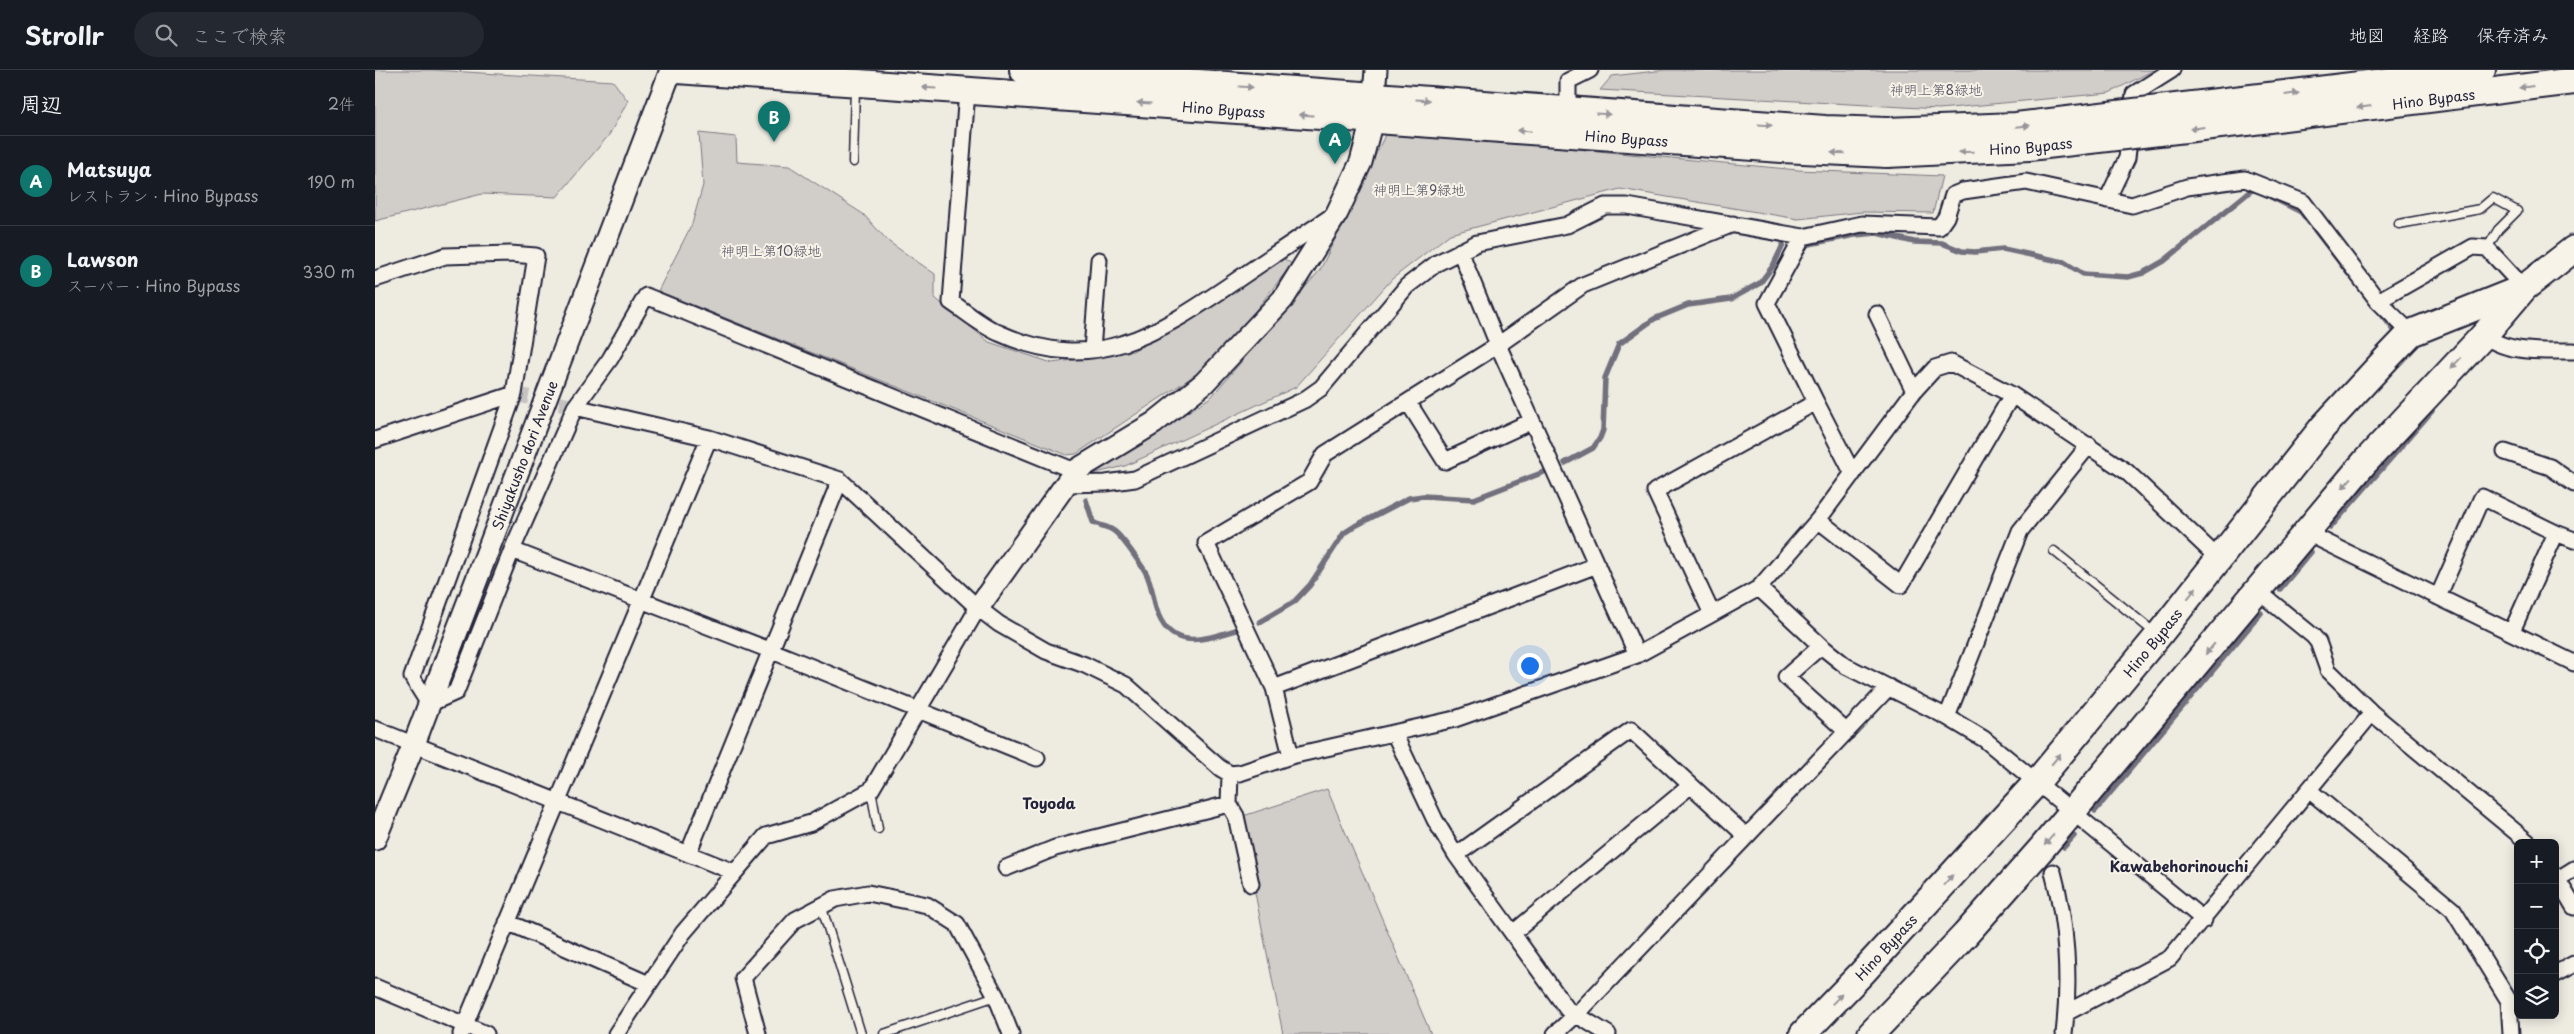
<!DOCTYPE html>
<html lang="ja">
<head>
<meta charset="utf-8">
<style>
  body { margin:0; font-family:"Playpen Sans","Klee One",sans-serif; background:#242831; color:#f1f3f6 }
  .controls { position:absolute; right:15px; bottom:15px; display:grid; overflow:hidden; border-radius:8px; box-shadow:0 2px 12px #0003 }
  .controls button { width:45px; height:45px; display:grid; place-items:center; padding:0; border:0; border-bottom:1px solid #363941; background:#171b24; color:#f1f3f6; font:25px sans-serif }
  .you { position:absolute; left:1154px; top:595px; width:18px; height:18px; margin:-12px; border:4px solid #fff; border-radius:50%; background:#1a73e8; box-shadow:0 0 0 8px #1a73e833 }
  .badge { display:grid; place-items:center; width:32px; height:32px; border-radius:50%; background:#0f766e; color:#fff; font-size:16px; font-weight:700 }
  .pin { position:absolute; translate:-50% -41px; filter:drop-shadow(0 1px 2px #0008) }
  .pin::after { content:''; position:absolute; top:26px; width:18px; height:15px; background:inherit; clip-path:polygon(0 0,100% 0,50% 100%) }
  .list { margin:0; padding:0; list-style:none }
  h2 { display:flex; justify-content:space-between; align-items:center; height:65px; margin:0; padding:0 20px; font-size:21px }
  h2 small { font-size:16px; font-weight:400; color:#9ea1a6 }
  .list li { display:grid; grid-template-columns:32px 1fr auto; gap:15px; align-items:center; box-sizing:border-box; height:90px; padding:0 20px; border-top:1px solid #363941 }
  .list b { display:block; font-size:19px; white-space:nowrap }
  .list p { margin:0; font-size:16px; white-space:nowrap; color:#9ea1a6 }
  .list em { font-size:16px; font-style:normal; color:#9ea1a6 }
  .icon { flex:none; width:28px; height:28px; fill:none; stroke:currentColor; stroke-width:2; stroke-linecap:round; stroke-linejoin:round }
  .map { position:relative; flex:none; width:2199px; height:964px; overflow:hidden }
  header { display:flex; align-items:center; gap:30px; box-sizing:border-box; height:70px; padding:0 25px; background:#171b24; border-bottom:1px solid #363941 }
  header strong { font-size:24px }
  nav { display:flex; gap:28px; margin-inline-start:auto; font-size:18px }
  .search { width:350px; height:45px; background:#242831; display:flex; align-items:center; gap:12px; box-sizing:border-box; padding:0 18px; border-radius:28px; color:#9ea1a6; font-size:19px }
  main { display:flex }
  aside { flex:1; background:#171b24 }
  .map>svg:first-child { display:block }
  .green { fill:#d1cdc9; stroke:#7a7882 }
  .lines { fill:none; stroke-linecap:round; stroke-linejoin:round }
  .stream { stroke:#716f7b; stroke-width:5.5 }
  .street-tunnel { stroke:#c5c3c0; stroke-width:15; stroke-dasharray:15 8; stroke-linecap:butt }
  .lane-casing { stroke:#22223b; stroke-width:11 }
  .street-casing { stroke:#22223b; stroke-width:19 }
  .secondary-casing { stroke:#22223b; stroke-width:25 }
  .highway-casing { stroke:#22223b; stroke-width:30 }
  .lane { stroke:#f7f3e8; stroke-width:8 }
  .street { stroke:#f7f3e8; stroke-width:15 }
  .secondary { stroke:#f7f3e8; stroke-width:21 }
  .highway { stroke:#f7f3e8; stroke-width:26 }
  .highway-bridge-casing { stroke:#22223b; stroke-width:30; stroke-linecap:butt }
  .highway-bridge { stroke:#f7f3e8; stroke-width:26 }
  .oneway { fill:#97959a }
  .labels { text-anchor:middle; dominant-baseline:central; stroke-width:4; stroke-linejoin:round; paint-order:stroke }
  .park-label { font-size:14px; fill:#575566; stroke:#f7f3e8 }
  .street-label { font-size:14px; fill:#22223b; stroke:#f7f3e8 }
  .neighbourhood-label { font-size:15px; font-weight:bold; fill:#22223b; stroke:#f7f3e8 }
</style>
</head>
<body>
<header>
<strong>Strollr</strong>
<div class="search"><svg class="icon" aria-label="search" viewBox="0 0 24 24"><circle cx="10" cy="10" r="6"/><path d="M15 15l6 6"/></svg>ここで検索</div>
<nav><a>地図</a><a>経路</a><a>保存済み</a></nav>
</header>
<main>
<aside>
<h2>周辺<small>2件</small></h2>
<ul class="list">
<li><span class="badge">A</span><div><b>Matsuya</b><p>レストラン · Hino Bypass</p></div><em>190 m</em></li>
<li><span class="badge">B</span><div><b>Lawson</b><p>スーパー · Hino Bypass</p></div><em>330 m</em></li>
</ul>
</aside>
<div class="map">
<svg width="2199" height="964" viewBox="0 0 2199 964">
  <rect width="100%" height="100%" fill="#eeebe1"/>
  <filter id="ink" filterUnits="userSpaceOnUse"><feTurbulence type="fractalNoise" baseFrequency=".02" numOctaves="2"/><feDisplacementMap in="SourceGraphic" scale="10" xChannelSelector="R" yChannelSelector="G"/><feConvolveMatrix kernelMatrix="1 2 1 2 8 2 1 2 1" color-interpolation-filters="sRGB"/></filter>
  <g filter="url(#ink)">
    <path class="green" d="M0,0H58L238,11L253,31L234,65L182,127L107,124L0,151Z
      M1290,0H1779L1734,23L1564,39L1225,20L1237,6Z
      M1012,61L1423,100L1567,106L1558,143L1487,142L1423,149L1245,119L1075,164L1017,209L921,317L750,396L717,404L836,327L945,200Z
      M324,63L361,67L362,92L414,96L488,144L514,172L560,204V228L614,272L677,293L758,281L904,185L917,194L877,245L823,303L701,384L692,385L283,221L317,154L328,115Z
      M952,719L1056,964H908L865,747Z"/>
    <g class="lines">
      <path class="stream" d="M1896,127L1926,142L1973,203
        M1429,175L1480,165L1502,163L1539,172L1567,173L1587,181L1600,182L1628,179L1689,192L1708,204L1753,207L1768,203L1789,191L1878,119L1883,121
        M2003,240L2019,260
        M1190,393L1218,378L1225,368L1228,360L1230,308L1244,274L1279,249L1313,235L1356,229L1385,213L1398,196L1408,175
        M711,430L718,452C724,456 733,456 739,461C746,466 764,492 770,501C776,511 778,526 781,538C794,582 828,570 861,560
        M1955,458L2057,341
        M1905,519L1936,482
        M885,552L919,532L935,515L969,463L980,456L1034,428L1048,426L1099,429L1169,402
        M1720,741L1886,543
        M1689,777L1699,766"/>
      <path class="street-tunnel" d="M139,324L200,337"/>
      <g class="lane-casing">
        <path id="lane" d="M478,92L480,17
          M2024,154L2105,139L2118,128L2142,141L2123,160L2112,178
          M1679,481L1780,563
          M496,720L503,759
          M446,835L486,964
          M509,964L621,926"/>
      </g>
      <g class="street-casing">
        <path id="street" d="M592,21L576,232C591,242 607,256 624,263C719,306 781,265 859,212C891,190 924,168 957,146
          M1193,41V11L1215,0
          M1732,130L1752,88L1759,24L1797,0
          M1428,167L1392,233L1441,332
          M1085,181L1123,275L1262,585
          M0,209L70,186L135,184L161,186L139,324L37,607L54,634L81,622L137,480L200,337L334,368L465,410L603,538L624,554L671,581L710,595L751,615L845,698L855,704L865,703L916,686L1080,649L1262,585L1337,544L1384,518L1443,450L1539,321L1560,298L1576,293L1637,325L1752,402L1844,489
          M2003,231L2098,177L2112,178L2149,218
          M1502,244L1539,321
          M2110,264C2126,284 2175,281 2199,281
          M717,280L724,190
          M1033,332L1070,391L1157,351
          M200,337L235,289L271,226L700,401
          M0,370L139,324
          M2130,382L2175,397L2199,414
          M691,414L731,413L760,409L929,330L946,318L1032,216L1062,193L1102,173L1192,155L1230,136H1252L1428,167L1487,154L1564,157L1571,147L1578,125L1588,121L1651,112L1757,135L1812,117L1870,109L1928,132L2003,231L2036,263
          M1443,450L1526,515L1637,325
          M1930,462L2199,593
          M2181,463L2199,470
          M137,480L397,581L662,688
          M1384,518L1446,576L1471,596L1572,647L1609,669L1829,850
          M1884,522L1938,566L1943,572L1953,600L1997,643
          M2063,527L2107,427L2181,463L2137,561
          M1337,544L1280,421L1441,332L1478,404
          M1446,576L1411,607L1472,662
          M899,618L1222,495
          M1572,647L1645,461L1714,375
          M0,659L359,802
          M1019,663L1060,750L1081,785L1192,939L1233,964
          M916,686L899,618L831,473L934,412L950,384L1123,275L1208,215L1358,154
          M1935,721L2078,840L2134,931L2136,964
          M854,734L861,746L876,814
          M313,784L465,410
          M1081,785L1256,660L1371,766
          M631,798L680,778L854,734L855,704
          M1678,802C1692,853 1695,911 1689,964
          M2180,805L2199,837
          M2183,809L2199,799
          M132,852L274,914
          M1138,863L1315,716
          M2180,904L2199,894
          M0,917L111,964
          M1691,943L1795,888L1997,643L2154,773
          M86,964L334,368
          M241,964L308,863L391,766L436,753L496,720L603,538
          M383,964L368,908L420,850L460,829L493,823L552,835L582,854L621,926L636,964
          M1180,964L1202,944L1514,617"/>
      </g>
      <g class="secondary-casing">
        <g id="secondary">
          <path d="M603,538L700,401L779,353L829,313L908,229L962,143L986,92L997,50L1001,0"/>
          <path id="s1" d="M0,769L39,674L296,0"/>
        </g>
      </g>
      <g class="highway-casing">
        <g id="highway">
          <path id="s2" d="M302,0L1407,79L1512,84"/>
          <path d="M648,0L1450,59L1512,61"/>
          <path d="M1868,29L2107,0"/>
          <path id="s3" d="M1871,52L2199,11"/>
          <path id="s4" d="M1428,964L1487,903L1661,713L1783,566L1948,357L2012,288L2036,263L2146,219"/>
          <path d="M1496,964L1590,865L1667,778L1990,392L2110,264L2149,218L2199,179"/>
        </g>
      </g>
      <use href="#lane" class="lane"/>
      <use href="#street" class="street"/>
      <use href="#secondary" class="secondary"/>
      <use href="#highway" class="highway"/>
      <g class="highway-bridge-casing">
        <g id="highway-bridge">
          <path d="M1512,61L1641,56L1868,29"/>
          <path id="s5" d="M1512,84L1654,77L1871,52"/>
        </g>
      </g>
      <use href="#highway-bridge" class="highway-bridge"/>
    </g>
    <defs><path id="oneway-solid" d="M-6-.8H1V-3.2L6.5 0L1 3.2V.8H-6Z" transform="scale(1.25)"/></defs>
    <g class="oneway">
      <use href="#oneway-solid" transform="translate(871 17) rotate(4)"/>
      <use href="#oneway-solid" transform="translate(2151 17) rotate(173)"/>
      <use href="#oneway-solid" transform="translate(554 18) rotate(-176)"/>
      <use href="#oneway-solid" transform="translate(1917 24) rotate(-7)"/>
      <use href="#oneway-solid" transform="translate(1048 30) rotate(4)"/>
      <use href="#oneway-solid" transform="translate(769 33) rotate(-176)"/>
      <use href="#oneway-solid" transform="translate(1989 37) rotate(173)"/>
      <use href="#oneway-solid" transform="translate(1228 44) rotate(4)"/>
      <use href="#oneway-solid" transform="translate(931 45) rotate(-176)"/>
      <use href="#oneway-solid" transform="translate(1390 55) rotate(4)"/>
      <use href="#oneway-solid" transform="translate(1648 56) rotate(-5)"/>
      <use href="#oneway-solid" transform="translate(1822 58) rotate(173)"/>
      <use href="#oneway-solid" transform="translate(1149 61) rotate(-176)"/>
      <use href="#oneway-solid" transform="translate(1591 82) rotate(178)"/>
      <use href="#oneway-solid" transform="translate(1463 83) rotate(-179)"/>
      <use href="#oneway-solid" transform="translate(2081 293) rotate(134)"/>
      <use href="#oneway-solid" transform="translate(1972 413) rotate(131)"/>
      <use href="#oneway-solid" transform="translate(1817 523) rotate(-52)"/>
      <use href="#oneway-solid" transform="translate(1835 579) rotate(130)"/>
      <use href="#oneway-solid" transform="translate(1681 689) rotate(-50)"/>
      <use href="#oneway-solid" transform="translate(1674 770) rotate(131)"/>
      <use href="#oneway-solid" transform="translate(1573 810) rotate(-48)"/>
      <use href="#oneway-solid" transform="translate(1462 929) rotate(-46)"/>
    </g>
  </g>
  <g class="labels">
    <g class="park-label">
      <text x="1561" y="19">神明上第8緑地</text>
      <text x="1044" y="119">神明上第9緑地</text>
      <text x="396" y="180">神明上第10緑地</text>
    </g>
    <g class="street-label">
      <text stroke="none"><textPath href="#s3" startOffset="189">Hino Bypass</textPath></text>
      <text stroke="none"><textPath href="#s2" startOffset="548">Hino Bypass</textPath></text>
      <text stroke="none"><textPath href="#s2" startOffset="952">Hino Bypass</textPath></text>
      <text stroke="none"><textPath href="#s5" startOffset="144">Hino Bypass</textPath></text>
      <text stroke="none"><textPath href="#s1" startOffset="412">Shiyakusho dori Avenue</textPath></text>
      <text stroke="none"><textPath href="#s4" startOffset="525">Hino Bypass</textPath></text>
      <text stroke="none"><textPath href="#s4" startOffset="120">Hino Bypass</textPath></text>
    </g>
    <g class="neighbourhood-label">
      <text x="674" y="732">Toyoda</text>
      <text x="1804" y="795">Kawabehorinouchi</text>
    </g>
  </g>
</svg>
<div class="controls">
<button>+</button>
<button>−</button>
<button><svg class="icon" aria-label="locate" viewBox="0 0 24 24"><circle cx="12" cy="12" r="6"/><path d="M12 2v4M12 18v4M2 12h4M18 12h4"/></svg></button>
<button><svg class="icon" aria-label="layers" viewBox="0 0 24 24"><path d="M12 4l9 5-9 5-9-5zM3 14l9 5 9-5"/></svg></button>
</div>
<div class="you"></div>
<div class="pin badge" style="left:960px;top:94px">A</div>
<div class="pin badge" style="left:399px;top:72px">B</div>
</div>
</main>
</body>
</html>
